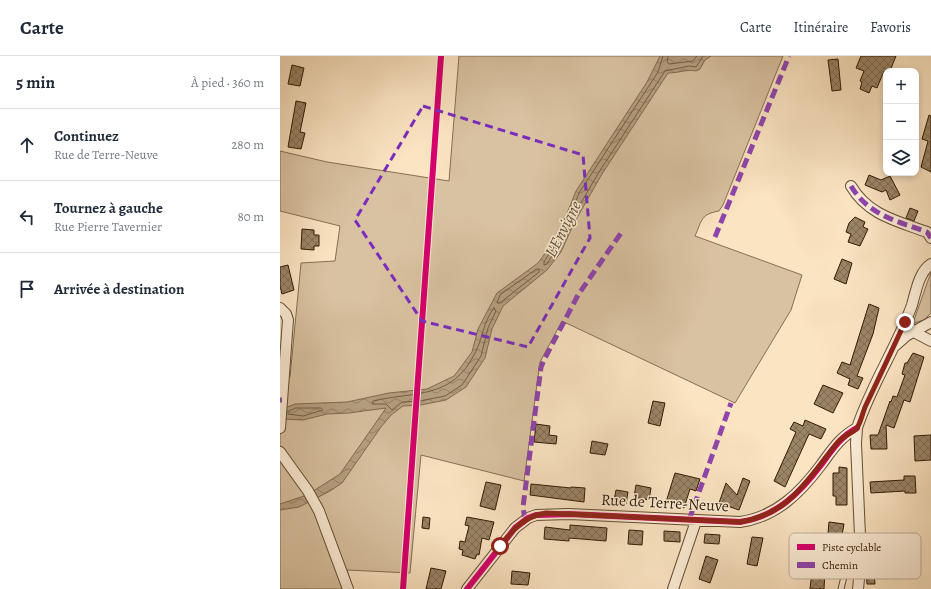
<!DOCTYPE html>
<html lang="fr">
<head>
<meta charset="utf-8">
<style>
  body { margin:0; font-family:Alegreya,serif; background:#f2f2f3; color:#1f2937 }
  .controls { position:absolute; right:12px; top:12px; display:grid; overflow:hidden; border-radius:8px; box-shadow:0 2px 6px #0003 }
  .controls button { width:36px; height:36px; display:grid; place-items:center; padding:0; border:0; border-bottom:1px solid #e0e1e3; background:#fff; color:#1f2937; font:20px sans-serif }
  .stop { position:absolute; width:12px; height:12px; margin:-9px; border:3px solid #8f2418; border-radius:50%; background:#fff }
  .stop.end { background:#8f2418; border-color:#fff; box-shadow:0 1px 4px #0008 }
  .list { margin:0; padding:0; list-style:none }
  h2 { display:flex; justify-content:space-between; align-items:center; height:52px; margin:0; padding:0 16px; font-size:17px }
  h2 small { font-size:13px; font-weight:400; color:#747a83 }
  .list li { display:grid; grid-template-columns:26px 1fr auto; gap:12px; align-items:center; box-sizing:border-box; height:72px; padding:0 16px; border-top:1px solid #e0e1e3 }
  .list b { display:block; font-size:15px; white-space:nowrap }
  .list p { margin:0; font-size:13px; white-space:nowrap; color:#747a83 }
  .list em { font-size:13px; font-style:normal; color:#747a83 }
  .icon { flex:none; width:22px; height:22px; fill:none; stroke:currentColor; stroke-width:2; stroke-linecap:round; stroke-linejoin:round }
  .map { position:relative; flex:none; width:651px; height:533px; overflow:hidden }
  header { display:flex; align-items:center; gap:24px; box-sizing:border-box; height:56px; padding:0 20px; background:#fff; border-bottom:1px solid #e0e1e3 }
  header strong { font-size:19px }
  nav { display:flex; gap:22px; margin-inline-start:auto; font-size:14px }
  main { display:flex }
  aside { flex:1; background:#fff }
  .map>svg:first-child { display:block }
  .green { fill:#d9c2a1; stroke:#856e52 }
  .water { fill:url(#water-waves); stroke:#816b4e }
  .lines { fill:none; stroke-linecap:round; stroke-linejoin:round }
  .shore { stroke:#745e42; stroke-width:1 }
  .building { fill:url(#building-cross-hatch); stroke:#311b02 }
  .service-casing { stroke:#644d32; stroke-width:7 }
  .minor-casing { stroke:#644d32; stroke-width:12 }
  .service { stroke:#fcedd7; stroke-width:5 }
  .minor { stroke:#fcedd7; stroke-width:10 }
  .quiet { stroke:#8e44ad; stroke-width:5; stroke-dasharray:10 5; stroke-linecap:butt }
  .cycleway-casing { stroke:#fcedd7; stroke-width:8 }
  .cycleway { stroke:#d6006c; stroke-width:6 }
  .route { stroke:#8f2418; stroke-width:5 }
  .marked { fill:none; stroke:#7b2cbf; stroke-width:3; stroke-dasharray:8 5; stroke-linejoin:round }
  .labels { text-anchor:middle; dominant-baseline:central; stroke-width:3; stroke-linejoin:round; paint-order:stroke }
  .street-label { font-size:16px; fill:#311b02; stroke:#fcedd7 }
  .water-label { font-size:17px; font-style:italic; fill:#665035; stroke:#fcedd7 }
  .key { fill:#fcedd7; stroke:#bfae97; stroke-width:1 }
  .key-label { font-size:11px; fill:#311b02 }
</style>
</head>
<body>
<header>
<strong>Carte</strong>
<nav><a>Carte</a><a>Itinéraire</a><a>Favoris</a></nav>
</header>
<main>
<aside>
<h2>5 min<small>À pied · 360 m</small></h2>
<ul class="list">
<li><svg class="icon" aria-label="ahead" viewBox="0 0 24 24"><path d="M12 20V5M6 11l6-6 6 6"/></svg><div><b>Continuez</b><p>Rue de Terre-Neuve</p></div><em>280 m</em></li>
<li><svg class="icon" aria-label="left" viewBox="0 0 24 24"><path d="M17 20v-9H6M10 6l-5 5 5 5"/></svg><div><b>Tournez à gauche</b><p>Rue Pierre Tavernier</p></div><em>80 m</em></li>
<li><svg class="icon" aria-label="arrive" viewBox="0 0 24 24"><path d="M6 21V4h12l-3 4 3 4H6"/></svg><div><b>Arrivée à destination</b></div></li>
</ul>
</aside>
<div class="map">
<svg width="651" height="533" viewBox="0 0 651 533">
  <defs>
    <pattern id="water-waves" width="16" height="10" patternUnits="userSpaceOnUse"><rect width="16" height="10" fill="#b6a081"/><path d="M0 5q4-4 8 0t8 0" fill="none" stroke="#958267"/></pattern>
    <pattern id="building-cross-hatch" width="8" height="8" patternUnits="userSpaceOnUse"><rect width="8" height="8" fill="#9a8466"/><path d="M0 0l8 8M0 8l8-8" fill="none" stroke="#7e6b52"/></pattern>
  </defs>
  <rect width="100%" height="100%" fill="#fbe4c2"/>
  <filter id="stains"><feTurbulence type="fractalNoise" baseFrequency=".005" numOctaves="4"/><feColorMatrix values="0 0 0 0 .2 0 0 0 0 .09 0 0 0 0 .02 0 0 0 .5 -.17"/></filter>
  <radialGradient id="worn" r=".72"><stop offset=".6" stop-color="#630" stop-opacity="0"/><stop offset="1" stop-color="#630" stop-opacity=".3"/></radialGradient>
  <path class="green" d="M179,0H503L443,149L439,155C421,158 422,164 415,180L522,219L511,254L455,347L282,265L260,306L244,425L141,399L130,517L67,514L73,533H0V325L10,321L21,207L55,205L60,170L0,155V95L47,106L169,125Z
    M651,216V257L644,264L634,267V264Z"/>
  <path class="water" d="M380,0H431L425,4L420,13L416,15C408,13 398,17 388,17L322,118L294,167L281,196L267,214L223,250L212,273L205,302L186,331L166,344L141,349L123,350L111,359L101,371L62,427L50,435L19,451L0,454V448L27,439L60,418L106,352L69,357L47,358L23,364L0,363L5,352L15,348L67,346L109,337L147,333L174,320L192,296L198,273L217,237L258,207L272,188L282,170L296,135L367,26Z"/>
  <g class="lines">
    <path class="shore" d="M383,0L378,16L299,137L292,156L293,158L295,157L319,116L385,15L409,10L416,11L423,0
      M388,0L387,6L389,8L413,5L417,0
      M275,190H278L267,208L264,209V206Z
      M257,213H259V216L220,247H217L220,239Z
      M214,252L216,255L208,272L201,300L182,329L165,340L140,345L122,346L112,354L106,348H92L93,345C135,335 172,344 195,297C203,282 203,266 214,252Z
      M16,352H41L43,354L23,360L8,358V356Z"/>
  </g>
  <path class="building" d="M581,0H616L610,15H604L597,32L592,30L589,37L580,33L582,26L580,25L584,15L576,12Z
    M558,3L561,34L552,35L548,4Z
    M12,9L24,12L20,30L8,28Z
    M16,45L26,47L20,76L25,77L21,93L8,91Z
    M649,59L651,60V116L641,111L648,85L642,83Z
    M589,119L601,124L610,120L620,139L610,144L606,134L602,136L585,129Z
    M630,152L638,155L634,165L626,162Z
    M575,161L585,166L583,171L588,173L580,190L568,186L571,178L566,176L569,167Z
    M22,173L34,174V179H39V190H34V194L21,193Z
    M562,203L572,207L566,228L554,223Z
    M8,209L14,234L2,238L0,230V211Z
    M589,248L599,252L593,278L577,320L583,322L578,333L568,329L570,323L557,317L562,306L570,309Z
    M633,297L644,301L630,346L624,344L614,372L606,369L607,393H591L590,379H598L610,345L611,346L613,340L617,341L625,319L622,318L625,307H627Z
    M543,329L563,337L553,357L534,348Z
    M373,345L385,347L380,370L368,367Z
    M525,364L546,373L541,383L529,378L505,431L494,425L516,376L510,373L514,366L523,370Z
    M256,368L270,370L269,379L277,380L276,388L254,386Z
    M651,379V404L635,405L634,380Z
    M312,385L328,388L325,399L310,397Z
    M559,411L567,412V449H556V440H553V417H559Z
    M395,417L420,423L416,435L410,433L404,452L386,446Z
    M624,420H635L636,437H625V435L591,437L590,426L624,424Z
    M463,422L470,425L459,454L439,447L446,427L457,439Z
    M206,426L221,429L215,454L200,450Z
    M251,428L291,432V431L305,432L304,446L250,439Z
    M356,429L371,432L369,444L354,441Z
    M336,434L348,436L346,448L334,445Z
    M143,461L150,462L149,473L142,472Z
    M187,461L214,466L209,484L202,482L199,499L197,498L195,503L182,499L183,494L179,493L180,485L185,486L189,470L185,469Z
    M549,466L564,468L561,485L558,484V488H547Z
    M290,469L327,472L326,485L289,482V485L264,483L265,471L290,474Z
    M349,474L363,475L362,489L348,488Z
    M384,475L400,476V486L384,485Z
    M425,478L440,479L439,488L424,487Z
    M472,481L483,482L477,510L467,508Z
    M538,495L551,496L549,515H545L544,533H530L533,507H537Z
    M426,500L438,504L430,527L419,523Z
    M151,512L166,515L161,533H146Z
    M586,514L594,515L595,528H587Z
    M232,515L250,517L248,529L231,528Z"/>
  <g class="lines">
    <g class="service-casing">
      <path id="service" d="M561,533L569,500L580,499"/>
    </g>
    <g class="minor-casing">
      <path id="minor" d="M571,130C588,159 617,165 647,176L651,182
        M0,252L6,258L8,264L0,372
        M630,272L634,276L651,285
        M616,289L626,280L651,266
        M0,396L28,435L39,455L68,533
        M187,533L235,472L248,462L256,459L289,458L460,466C496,461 520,437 541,409C552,394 560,381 577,372
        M393,533L416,465
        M578,533L581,503L576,387L577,372C591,329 617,291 632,249C636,235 639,216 651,208"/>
    </g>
    <use href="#service" class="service"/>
    <use href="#minor" class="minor"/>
    <path class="quiet" d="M571,130C588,159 617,165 647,176L651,182
      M435,181L509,0
      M0,344H2
      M245,464L243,451L261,311L265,302L298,239L341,177
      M409,464L451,347"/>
    <g class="cycleway-casing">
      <path id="cycleway" d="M123,533L161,0
        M187,533L235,472L248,462L256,459L289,458L460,466C496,461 520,437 541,409C552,394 560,381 577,372"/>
    </g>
    <use href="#cycleway" class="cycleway"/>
  </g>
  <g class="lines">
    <path class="route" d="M220,490C233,474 244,460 266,457L460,466C511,458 528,422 558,386C563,380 573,377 577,372C581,366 583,355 586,349C599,322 612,294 625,266"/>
  </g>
  <path class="marked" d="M143,50L303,99L310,182L248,291L142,265L75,164Z"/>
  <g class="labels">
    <g class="street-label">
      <text transform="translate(385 447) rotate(3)">Rue de Terre-Neuve</text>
    </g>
    <g class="water-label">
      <text transform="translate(283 173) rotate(-63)">L'Envigne</text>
    </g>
  </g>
  <rect x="509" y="477" width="132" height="46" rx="6" class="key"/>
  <rect x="517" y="488" width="18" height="6" fill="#d6006c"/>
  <rect x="517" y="506" width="18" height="6" fill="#8e44ad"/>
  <g class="key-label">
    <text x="542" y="495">Piste cyclable</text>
    <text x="542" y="513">Chemin</text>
  </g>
  <rect width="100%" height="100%" filter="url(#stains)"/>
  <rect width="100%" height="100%" fill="url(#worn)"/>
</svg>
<div class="controls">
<button>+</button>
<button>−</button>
<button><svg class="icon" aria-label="layers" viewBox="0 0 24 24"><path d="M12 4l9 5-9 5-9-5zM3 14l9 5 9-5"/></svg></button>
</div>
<div class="stop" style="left:220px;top:490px"></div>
<div class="stop end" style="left:625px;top:266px"></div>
</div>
</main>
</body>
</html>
